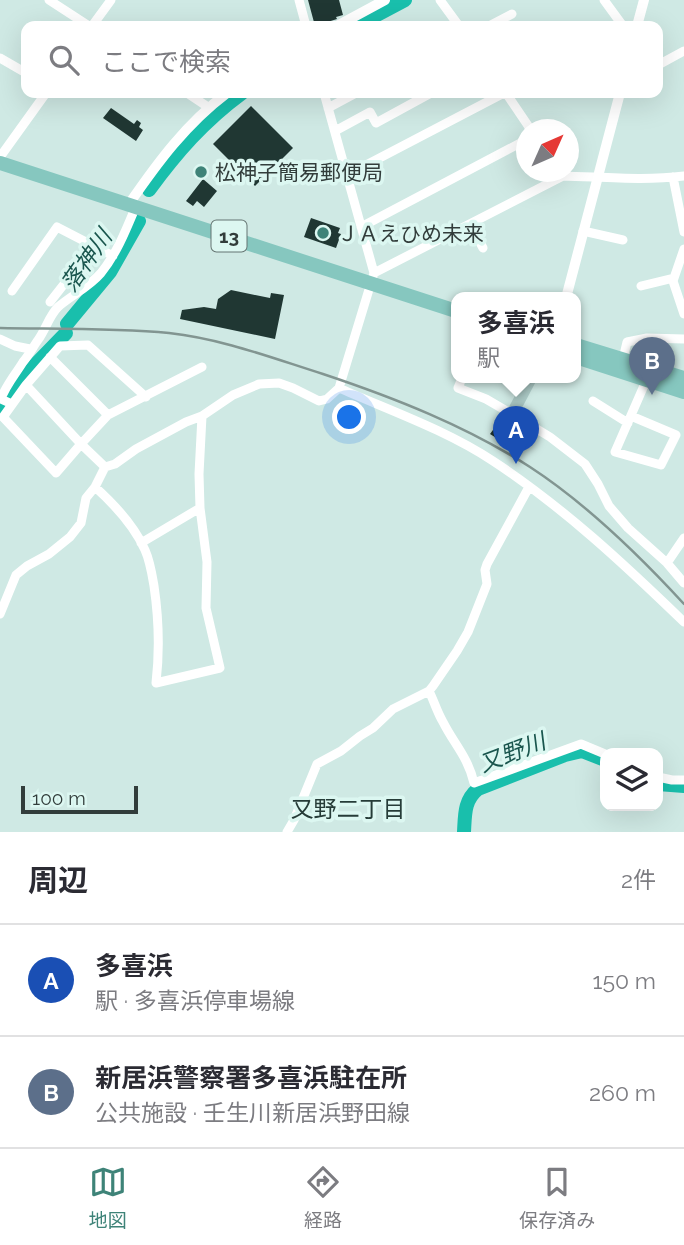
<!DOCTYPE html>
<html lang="ja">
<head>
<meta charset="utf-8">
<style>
  body { margin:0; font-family:Raleway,"Noto Sans JP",sans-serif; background:#f7f7f7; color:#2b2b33 }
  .controls { position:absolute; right:21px; bottom:21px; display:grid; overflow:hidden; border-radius:14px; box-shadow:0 7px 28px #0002 }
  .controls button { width:63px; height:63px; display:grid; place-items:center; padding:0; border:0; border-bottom:2px solid #e1e1e2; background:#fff; color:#2b2b33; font:35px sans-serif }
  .compass { position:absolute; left:516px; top:119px; width:63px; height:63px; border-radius:50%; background:#fff; box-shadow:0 7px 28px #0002; rotate:45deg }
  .scale { position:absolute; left:21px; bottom:18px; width:117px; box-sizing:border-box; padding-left:7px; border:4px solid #323d3b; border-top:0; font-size:19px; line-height:24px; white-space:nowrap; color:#323d3b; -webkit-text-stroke:5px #dcf7f1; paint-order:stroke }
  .you { position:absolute; left:350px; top:418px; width:24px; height:24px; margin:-18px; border:5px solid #fff; border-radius:50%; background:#1a73e8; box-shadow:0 0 0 10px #1a73e833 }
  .badge { display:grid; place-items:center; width:46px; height:46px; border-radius:50%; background:#3e8378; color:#fff; font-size:23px; font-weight:700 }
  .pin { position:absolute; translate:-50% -58px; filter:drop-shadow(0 2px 4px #0008) }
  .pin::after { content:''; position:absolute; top:37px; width:24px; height:21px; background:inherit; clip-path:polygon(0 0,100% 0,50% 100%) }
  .popup { position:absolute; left:451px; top:292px; width:130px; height:91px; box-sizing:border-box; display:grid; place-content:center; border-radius:14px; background:#fff; filter:drop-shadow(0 2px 5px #0005); font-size:23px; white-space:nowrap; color:#7c7c81 }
  .popup b { font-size:26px; color:#2b2b33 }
  .popup::after { content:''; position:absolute; left:50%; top:100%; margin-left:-14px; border:14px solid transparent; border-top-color:#fff }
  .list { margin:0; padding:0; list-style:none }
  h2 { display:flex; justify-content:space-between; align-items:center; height:91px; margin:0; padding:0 28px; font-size:30px }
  h2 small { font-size:23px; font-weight:400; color:#7c7c81 }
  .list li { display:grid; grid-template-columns:46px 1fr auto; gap:21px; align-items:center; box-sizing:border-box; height:112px; padding:0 28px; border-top:2px solid #e1e1e2 }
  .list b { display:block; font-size:26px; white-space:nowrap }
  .list p { margin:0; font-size:23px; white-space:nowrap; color:#7c7c81 }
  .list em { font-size:23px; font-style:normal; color:#7c7c81 }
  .icon { flex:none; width:38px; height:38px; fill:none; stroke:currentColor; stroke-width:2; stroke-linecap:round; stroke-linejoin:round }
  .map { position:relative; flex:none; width:684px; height:832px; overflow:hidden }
  .search { position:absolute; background:#fff; box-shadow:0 7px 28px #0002; left:21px; right:21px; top:21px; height:77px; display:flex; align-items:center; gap:18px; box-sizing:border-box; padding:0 24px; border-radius:14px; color:#7c7c81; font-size:26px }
  .sheet { height:315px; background:#fff }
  nav { display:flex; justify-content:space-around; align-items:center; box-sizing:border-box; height:98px; border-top:2px solid #e1e1e2; background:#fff; font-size:19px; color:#7c7c81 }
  nav a { display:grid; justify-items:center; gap:4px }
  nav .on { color:#3e8378 }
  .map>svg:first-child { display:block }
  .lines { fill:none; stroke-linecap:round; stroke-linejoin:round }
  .river { stroke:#19bfac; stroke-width:14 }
  .building { fill:#203733 }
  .minor { stroke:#fff; stroke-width:9 }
  .tertiary { stroke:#fff; stroke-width:10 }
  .secondary { stroke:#accac6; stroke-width:12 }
  .primary { stroke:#86c7bf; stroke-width:14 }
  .rail { stroke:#829591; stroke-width:2.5 }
  .poi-dot { fill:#3e8378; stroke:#dcf7f1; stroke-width:2.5 }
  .labels { text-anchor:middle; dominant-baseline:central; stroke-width:7; stroke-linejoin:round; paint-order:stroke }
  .shield { fill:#dcf7f1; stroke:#657572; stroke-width:2 }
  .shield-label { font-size:19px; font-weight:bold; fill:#323d3b }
  .poi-label { font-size:21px; fill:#323d3b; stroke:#dcf7f1; text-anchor:start }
  .water-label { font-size:23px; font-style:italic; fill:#1a564e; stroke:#dcf7f1 }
  .neighbourhood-label { font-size:23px; fill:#263c38; stroke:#dcf7f1 }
</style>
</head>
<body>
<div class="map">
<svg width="684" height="832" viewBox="0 0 684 832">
  <rect width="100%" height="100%" fill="#cfe9e4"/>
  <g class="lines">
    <path class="river" d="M356,26L405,0
      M149,190C177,152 204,121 242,93
      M67,324L110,272L139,221
      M0,413L33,367L66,333
      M658,784L684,786
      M464,832C465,815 464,800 478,789L565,755L582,751L605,760"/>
  </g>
  <path class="building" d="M308,0H339L343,15L336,17L337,19L315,26Z
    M251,106L293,148L255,186L213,144Z
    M111,108L134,124L137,120L141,123L139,127L143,130L136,141L103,118Z
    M203,179L217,191L204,207L197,201L193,206L186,201Z
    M311,218L340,228L338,233L341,234L336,248L304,237Z
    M231,290L270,298L271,293L284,295L275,339L180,319L182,310L204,307L216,309L218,299Z
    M496,426L499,428L500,426L512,433L511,435L516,439L511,447L490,434Z"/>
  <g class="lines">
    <path class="minor" d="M49,0L89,26
      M299,0L306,26
      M440,0L459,26
      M604,0L623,26
      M92,26L111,0
      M489,26L512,14
      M0,58L26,73
      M658,62L660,64L684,51
      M187,93L208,107
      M324,93L374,273L339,388C391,411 446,430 493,461C563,507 624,564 684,622
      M506,93L531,130
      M328,108L356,93
      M335,131L370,112L376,123L431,93
      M0,157L46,93
      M561,173L563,176C603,177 645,181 684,176
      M347,175L504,93
      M673,177L684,232
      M470,224L483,248
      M361,227L526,140
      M583,231L623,240
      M684,249L673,281L684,314
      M374,273L563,176
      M641,286L674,278
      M12,291L57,227L113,256
      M50,302L94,246
      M0,339L15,346L30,349
      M50,357L108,415
      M623,359L627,342L647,338L684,339
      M462,378L458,388L486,399L512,414L550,437L585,464L598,484L609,506L628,528L667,563L684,583
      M26,385L81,444L56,473L3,417L26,385L60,346L88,345L146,397
      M593,401L628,423
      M12,404L1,399C6,385 15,375 23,362C29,355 33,347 38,340C46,329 49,316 58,307C72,295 89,287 101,273C117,253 126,230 136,206
      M631,416L676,435L661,465L615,452L646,381
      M105,467L115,464L136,449L186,422L202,416L233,395L259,384L279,383L293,388L319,401L327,399L339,388
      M95,487C115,505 134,525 145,550C150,561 152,574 154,586C159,620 160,649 156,683L220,668L206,608L207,562L200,508
      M141,543L200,508L199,474L202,416
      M667,563L684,538
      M0,614L16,575L27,566L49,554L70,537L81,523L86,498L95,487L105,467L81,444L108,415L202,367
      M429,691C434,701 437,712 443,722C454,744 468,757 474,783L581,744L605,754
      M658,777L672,780H684
      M287,832L294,820L317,764L341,751L360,736L373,728L393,709L429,691L433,686L457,651L468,632L487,584L485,570L487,564L529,487"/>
    <path class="tertiary" d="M337,26L385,0
      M637,26L644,0
      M129,204C158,162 186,124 227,93
      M566,298L620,93"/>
    <path class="secondary" d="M512,414L531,378"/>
    <path class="primary" d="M0,163L456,311
      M576,345L684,378
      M576,357L684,392"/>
    <path class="rail" d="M0,328C55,329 115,328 169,333C223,339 272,358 323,374C395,398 466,426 530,467C587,504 638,554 684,604"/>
  </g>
  <g class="poi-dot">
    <circle cx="201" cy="172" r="7"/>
    <circle cx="323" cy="233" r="7"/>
  </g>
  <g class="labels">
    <rect class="shield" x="211.5" y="220.5" width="35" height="31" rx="5"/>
    <g class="shield-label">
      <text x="229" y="236">13</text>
    </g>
    <g class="poi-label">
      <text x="215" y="172">松神子簡易郵便局</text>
      <text x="337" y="233">ＪＡえひめ未来</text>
    </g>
    <g class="water-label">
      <text transform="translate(86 260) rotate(-55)">落神川</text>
      <text transform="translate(512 752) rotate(-21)">又野川</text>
    </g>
    <g class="neighbourhood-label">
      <text x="348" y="808">又野二丁目</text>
    </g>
  </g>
</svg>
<div class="controls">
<button><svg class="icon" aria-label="layers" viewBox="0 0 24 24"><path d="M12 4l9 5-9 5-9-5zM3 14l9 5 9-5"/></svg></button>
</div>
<svg class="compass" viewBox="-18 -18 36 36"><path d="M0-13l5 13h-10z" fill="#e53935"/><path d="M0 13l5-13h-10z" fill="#7c7c81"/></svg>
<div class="scale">100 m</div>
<div class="you"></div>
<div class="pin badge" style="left:516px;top:464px;background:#1a4fb4">A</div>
<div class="popup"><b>多喜浜</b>駅</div>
<div class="pin badge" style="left:652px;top:395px;background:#5c6f8a">B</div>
<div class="search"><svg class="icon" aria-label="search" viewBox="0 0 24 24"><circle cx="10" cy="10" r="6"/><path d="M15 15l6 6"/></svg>ここで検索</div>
</div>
<section class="sheet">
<h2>周辺<small>2件</small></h2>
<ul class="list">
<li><span class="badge" style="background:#1a4fb4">A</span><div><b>多喜浜</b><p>駅 · 多喜浜停車場線</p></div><em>150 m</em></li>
<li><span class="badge" style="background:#5c6f8a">B</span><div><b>新居浜警察署多喜浜駐在所</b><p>公共施設 · 壬生川新居浜野田線</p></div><em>260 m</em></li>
</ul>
</section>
<nav>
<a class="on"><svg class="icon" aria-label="map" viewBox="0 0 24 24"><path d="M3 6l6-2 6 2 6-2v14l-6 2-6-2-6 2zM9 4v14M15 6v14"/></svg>地図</a>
<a><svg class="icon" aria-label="directions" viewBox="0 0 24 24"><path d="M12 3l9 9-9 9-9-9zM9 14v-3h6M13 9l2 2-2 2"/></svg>経路</a>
<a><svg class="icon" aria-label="saved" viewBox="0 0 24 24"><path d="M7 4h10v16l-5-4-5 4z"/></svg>保存済み</a>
</nav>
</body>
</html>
